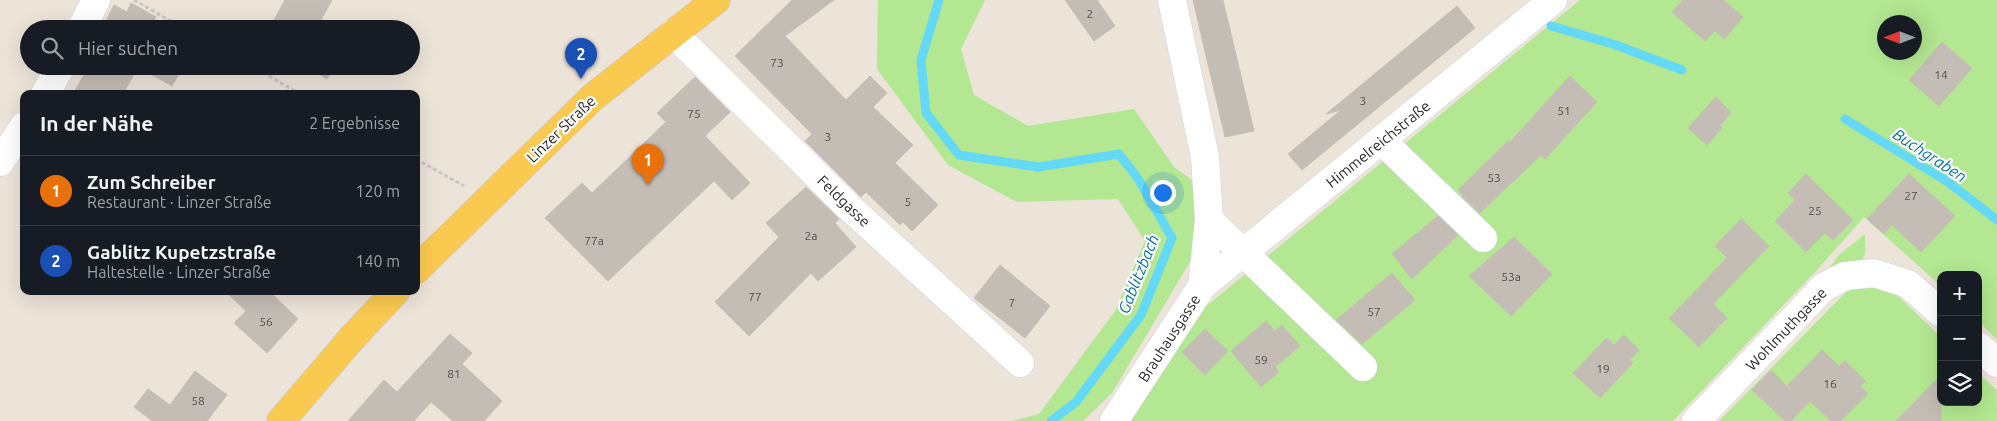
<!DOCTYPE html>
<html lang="de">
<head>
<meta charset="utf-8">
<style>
  body { margin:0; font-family:Ubuntu,sans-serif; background:#242831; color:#f1f3f6 }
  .controls { position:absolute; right:15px; bottom:15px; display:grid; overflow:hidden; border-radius:10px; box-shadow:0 5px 20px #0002 }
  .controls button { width:45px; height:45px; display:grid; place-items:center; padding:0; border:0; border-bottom:1px solid #363941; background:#171b24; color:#f1f3f6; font:25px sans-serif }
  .compass { position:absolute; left:1877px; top:15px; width:45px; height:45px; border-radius:50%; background:#171b24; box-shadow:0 5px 20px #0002; rotate:270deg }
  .you { position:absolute; left:1162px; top:192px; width:18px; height:18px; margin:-12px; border:4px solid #fff; border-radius:50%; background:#1a73e8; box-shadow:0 0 0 8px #1a73e833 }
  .badge { display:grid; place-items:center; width:32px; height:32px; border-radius:50%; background:#db2777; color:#fff; font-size:16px; font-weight:700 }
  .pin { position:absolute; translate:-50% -41px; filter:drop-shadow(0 1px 2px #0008) }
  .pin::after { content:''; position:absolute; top:26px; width:18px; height:15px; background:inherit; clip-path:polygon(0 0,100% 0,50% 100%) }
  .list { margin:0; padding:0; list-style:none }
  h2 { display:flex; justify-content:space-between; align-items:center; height:65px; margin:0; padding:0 20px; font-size:21px }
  h2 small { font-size:16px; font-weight:400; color:#9ea1a6 }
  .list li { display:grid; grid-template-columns:32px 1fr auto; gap:15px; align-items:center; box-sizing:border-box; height:70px; padding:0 20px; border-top:1px solid #363941 }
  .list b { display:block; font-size:19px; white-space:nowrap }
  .list p { margin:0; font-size:16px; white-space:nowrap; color:#9ea1a6 }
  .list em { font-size:16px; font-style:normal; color:#9ea1a6 }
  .icon { flex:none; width:28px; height:28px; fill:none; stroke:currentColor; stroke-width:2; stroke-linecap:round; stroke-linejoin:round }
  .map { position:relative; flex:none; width:1997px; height:421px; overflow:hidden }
  .search { position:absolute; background:#171b24; box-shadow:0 5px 20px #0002; left:20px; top:20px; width:400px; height:55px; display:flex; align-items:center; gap:12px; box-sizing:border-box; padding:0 18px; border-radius:28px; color:#9ea1a6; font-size:19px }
  .panel { position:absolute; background:#171b24; box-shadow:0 5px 20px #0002; left:20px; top:90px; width:400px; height:205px; border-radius:10px }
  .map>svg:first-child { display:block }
  .green { fill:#b3e791; fill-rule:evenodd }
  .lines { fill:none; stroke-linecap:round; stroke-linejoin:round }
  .stream { stroke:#63d8f7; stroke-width:9 }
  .building { fill:#c4bdb6; stroke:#c8bfb3 }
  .minor-casing { stroke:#ced3e3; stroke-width:29 }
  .major-casing { stroke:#c7c7c7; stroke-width:29 }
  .path { stroke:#c7c7c7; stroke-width:3; stroke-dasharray:4 2.5; stroke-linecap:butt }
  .minor { stroke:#fff; stroke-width:28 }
  .major { stroke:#fac950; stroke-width:28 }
  .labels { text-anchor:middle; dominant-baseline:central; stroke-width:4.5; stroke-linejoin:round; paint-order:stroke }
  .number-label { font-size:12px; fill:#504e4c }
  .street-label { font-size:15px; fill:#292929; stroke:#fff }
  .water-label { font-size:16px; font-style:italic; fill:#0474a2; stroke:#fff }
</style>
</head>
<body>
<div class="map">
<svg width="1997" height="421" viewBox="0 0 1997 421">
  <rect width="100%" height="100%" fill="#ece3d9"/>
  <path class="green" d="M878,0H985L961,49L974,95L1028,126L1134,109L1174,167L1196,183L1197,250L1112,393L1083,421H1012L1039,414L1115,311L1145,241L1118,199L1017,202L948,165L877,69Z
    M1580,0H1997V340L1978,321V275H1941V286L1864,217L1816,271L1673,421H1128L1193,317ZM1884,22H1914V52H1884Z
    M1865,234V254L1861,263L1826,272L1839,255Z
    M1875,286L1892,292L1900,298L1941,337V402H1978V373L1997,390V421H1719L1846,292L1853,289Z"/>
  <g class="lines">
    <path class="stream" d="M939,0L921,60L926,113L959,155L1038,167L1119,154L1139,180L1172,238L1141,315L1076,402L1051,421
      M1551,26L1613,44L1682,70
      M1845,119L1948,182L1997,220"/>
  </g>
  <path class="building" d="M285,0H332L317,27L319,29H269Z
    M792,0H834L785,36L846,100L870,76L887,93L873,107L913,145L895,163L938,205L912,231L903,222L900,225L866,192L861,197L805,141L812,134L735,56Z
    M1065,0H1097L1115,26L1094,41Z
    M1193,0H1223L1254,131L1225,137Z
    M1683,0H1724L1743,17L1724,39L1715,31L1705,41L1672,12Z
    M131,3L156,17L151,25L157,29H102L114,5L127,12Z
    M1457,6L1475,28L1302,170L1288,154L1341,110L1326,114Z
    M1942,42L1972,68L1939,106L1909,80Z
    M89,66H183L172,86L138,67L123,94H73Z
    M305,66H335L327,79Z
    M1570,76L1597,102L1545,159L1541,155L1480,213L1462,196L1463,195L1458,190L1508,141L1509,143Z
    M695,77L730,112L705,136L750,183L732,200L714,181L608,281L545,218L582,183L592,193L666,122L657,113Z
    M1716,97L1731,112L1720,126L1722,128L1707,145L1688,128Z
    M1806,174L1853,220L1833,240L1825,233L1806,252L1775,221L1795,200L1788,193Z
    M1909,174L1955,216L1921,252L1892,225L1884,234L1867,219Z
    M806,187L839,219L835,223L856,247L818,281L811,273L749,336L715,302L779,237L766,223Z
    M1438,216L1458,235L1412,279L1392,254Z
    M1741,219L1769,246L1713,304L1727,318L1699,347L1669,318L1727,258L1715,246Z
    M1514,237L1552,274L1511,316L1469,276Z
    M1000,265L1050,306L1025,338L974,298Z
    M1392,273L1415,300L1362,344L1336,320Z
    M225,291H269L298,319L267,353L234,323L246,311Z
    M1266,321L1275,331L1282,325L1300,346L1275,367L1279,372L1261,387L1231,351Z
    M1205,329L1228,351L1205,375L1182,352Z
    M450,334L472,353L462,364L502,401L484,421H453L431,402L414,421H348L384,380L397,392Z
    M1624,335L1639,350L1630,360L1633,363L1600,398L1573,373L1607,338L1614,345Z
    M1822,350L1839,366L1845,361L1866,381L1860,386L1868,394L1841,421H1831L1810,401L1791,421H1785L1752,390L1771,370L1787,386Z
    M195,371L227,395L207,421H152L134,407L148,389L170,405Z
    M1941,375V421H1896Z"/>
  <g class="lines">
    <g class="minor-casing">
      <path id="minor" d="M81,29L96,0
        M673,33L850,208L1020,363
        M45,94L61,66
        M1382,141L1483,238
        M0,162L24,126
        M1209,220L1363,367
        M1202,286L1553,0
        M1978,346L1997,363
        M1114,421L1202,286L1209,220L1205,157L1172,0
        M1696,421L1824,287L1845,276L1874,273L1908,284L1941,313"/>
    </g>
    <g class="major-casing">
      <path id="major" d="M416,270L593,97L716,0
        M281,421L352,338L396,291"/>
    </g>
    <path class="path" d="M134,0L185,29
      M252,66L300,94
      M416,159L464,186"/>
    <use href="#minor" class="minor"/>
    <use href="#major" class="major"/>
  </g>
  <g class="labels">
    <g class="number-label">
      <text x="1090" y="13">2</text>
      <text x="777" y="62">73</text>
      <text x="1941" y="74">14</text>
      <text x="1363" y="100">3</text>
      <text x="1564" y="110">51</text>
      <text x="694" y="113">75</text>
      <text x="828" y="136">3</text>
      <text x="1494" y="177">53</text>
      <text x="1911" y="195">27</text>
      <text x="908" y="201">5</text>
      <text x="1815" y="210">25</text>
      <text x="811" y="235">2a</text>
      <text x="594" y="240">77a</text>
      <text x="1511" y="276">53a</text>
      <text x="755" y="296">77</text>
      <text x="1012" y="302">7</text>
      <text x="1374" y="311">57</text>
      <text x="266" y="321">56</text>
      <text x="1261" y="359">59</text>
      <text x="1603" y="368">19</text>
      <text x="454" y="373">81</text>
      <text x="1830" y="383">16</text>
      <text x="198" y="400">58</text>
    </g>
    <g class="street-label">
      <text transform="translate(561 129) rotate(-44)">Linzer Straße</text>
      <text transform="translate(1378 144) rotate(-39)">Himmelreichstraße</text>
      <text transform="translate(844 201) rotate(44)">Feldgasse</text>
      <text transform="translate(1786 329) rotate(-46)">Wohlmuthgasse</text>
      <text transform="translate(1169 338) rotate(-57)">Brauhausgasse</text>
    </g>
    <g class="water-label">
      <text transform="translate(1930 155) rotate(33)">Buchgraben</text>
      <text transform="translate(1138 274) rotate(-68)">Gablitzbach</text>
    </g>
  </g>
</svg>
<div class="controls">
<button>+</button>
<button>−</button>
<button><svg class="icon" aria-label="layers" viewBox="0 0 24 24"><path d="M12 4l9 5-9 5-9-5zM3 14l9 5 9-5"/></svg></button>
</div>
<svg class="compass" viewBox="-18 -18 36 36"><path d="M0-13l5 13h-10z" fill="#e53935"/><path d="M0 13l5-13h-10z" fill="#9ea1a6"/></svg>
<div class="you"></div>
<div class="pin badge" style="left:648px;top:185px;background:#e8710a">1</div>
<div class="pin badge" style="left:581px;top:79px;background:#1a4fb4">2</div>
<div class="search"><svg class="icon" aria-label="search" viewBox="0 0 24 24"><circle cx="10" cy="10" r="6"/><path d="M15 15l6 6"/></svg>Hier suchen</div>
<section class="panel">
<h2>In der Nähe<small>2 Ergebnisse</small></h2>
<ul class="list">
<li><span class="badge" style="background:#e8710a">1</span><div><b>Zum Schreiber</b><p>Restaurant · Linzer Straße</p></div><em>120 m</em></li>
<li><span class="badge" style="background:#1a4fb4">2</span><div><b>Gablitz Kupetzstraße</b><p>Haltestelle · Linzer Straße</p></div><em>140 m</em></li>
</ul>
</section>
</div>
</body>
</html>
